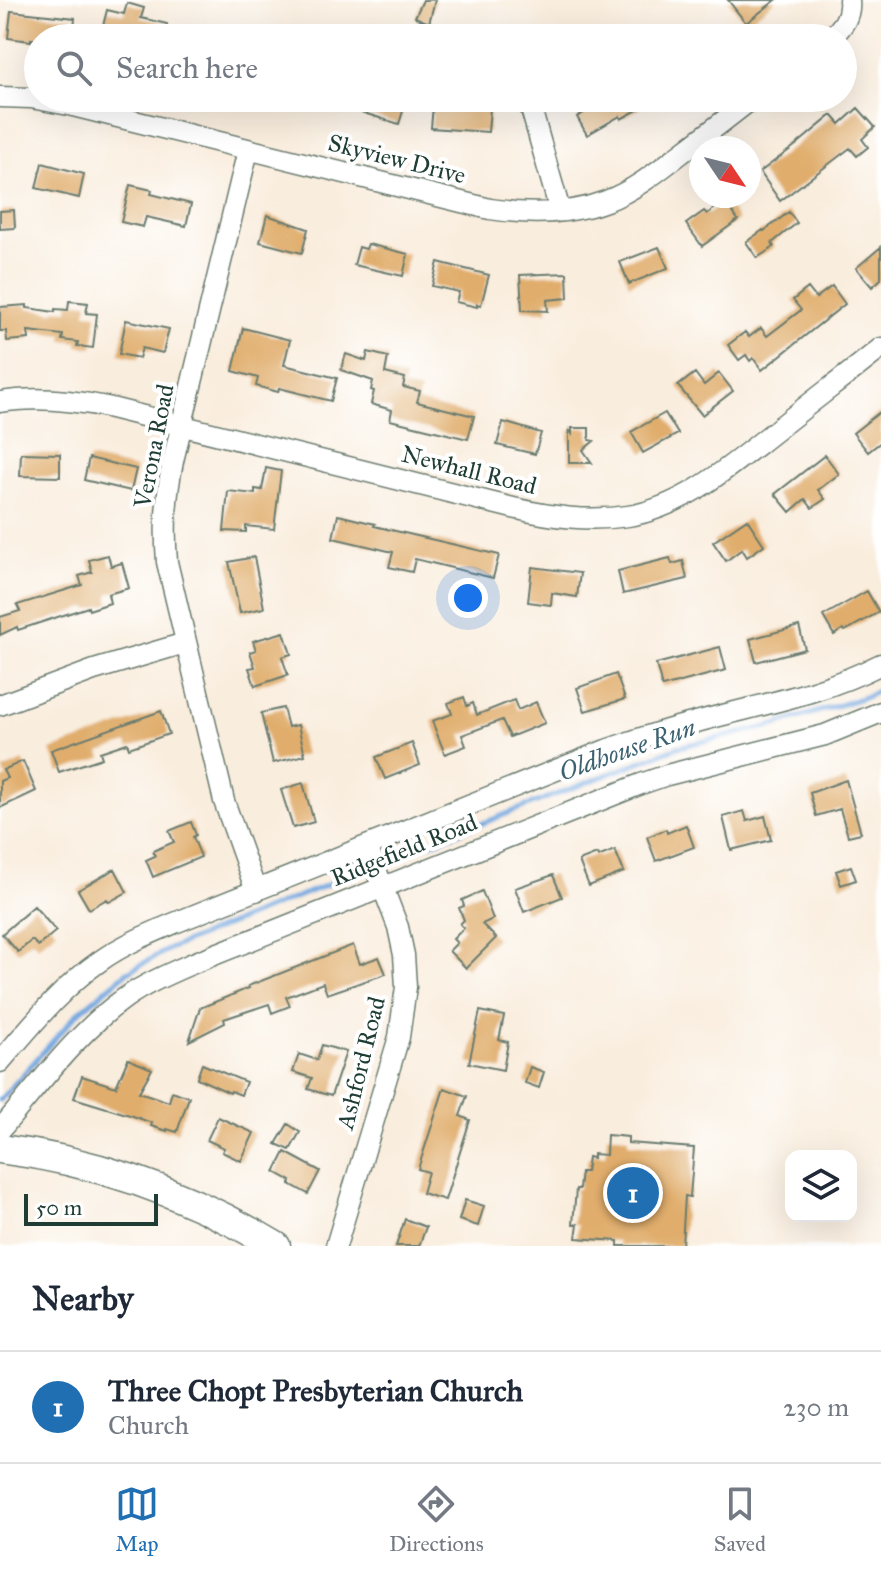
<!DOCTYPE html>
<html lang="en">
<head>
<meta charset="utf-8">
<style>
  body { margin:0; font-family:"IM FELL Great Primer",serif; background:#f6f6f7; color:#1f2937 }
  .controls { position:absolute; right:24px; bottom:24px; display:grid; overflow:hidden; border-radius:16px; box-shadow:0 8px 32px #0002 }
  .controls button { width:72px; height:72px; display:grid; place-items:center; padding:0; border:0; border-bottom:2px solid #e0e1e3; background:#fff; color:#1f2937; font:40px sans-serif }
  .compass { position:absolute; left:689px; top:136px; width:72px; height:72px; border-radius:50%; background:#fff; box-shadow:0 8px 32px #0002; rotate:125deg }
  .scale { position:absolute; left:24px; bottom:20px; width:134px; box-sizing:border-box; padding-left:8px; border:4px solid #1f3d34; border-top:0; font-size:22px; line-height:28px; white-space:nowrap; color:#1f3d34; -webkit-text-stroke:6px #fff; paint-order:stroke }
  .you { position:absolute; left:468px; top:598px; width:28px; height:28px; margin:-20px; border:6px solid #fff; border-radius:50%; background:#1a73e8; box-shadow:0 0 0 12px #1a73e833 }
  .badge { display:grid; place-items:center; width:52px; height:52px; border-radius:50%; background:#1f6fb2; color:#fff; font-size:26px; font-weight:700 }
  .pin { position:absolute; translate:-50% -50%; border:4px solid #fff; box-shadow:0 2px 8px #0006 }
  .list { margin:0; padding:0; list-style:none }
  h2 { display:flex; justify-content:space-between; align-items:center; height:104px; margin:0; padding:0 32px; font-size:34px }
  h2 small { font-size:26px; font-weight:400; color:#747a83 }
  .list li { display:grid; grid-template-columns:52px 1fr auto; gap:24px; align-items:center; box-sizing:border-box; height:112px; padding:0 32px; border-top:2px solid #e0e1e3 }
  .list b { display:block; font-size:30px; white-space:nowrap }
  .list p { margin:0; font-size:26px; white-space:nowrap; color:#747a83 }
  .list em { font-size:26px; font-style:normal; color:#747a83 }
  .icon { flex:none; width:44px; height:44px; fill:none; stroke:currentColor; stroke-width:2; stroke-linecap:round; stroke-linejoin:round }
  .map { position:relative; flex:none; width:881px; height:1246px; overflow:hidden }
  .search { position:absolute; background:#fff; box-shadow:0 8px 32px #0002; left:24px; right:24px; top:24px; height:88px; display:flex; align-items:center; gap:20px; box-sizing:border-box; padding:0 28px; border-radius:44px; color:#747a83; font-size:30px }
  .sheet { height:216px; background:#fff }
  nav { display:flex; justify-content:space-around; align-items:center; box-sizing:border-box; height:112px; border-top:2px solid #e0e1e3; background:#fff; font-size:22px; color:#747a83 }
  nav a { display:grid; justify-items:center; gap:4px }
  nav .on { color:#1f6fb2 }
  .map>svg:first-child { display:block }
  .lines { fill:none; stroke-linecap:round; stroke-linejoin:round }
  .stream { stroke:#73a8e0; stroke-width:5 }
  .building { fill:#e0ad6c }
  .minor-casing { stroke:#6b7b6f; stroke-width:23 }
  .secondary-casing { stroke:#6b7b6f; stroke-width:31 }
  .minor { stroke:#fff; stroke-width:20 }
  .secondary { stroke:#fff; stroke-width:28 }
  .labels { text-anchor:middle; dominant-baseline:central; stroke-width:8; stroke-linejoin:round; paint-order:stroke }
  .street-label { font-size:24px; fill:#1f3d34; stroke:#fff }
  .water-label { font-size:26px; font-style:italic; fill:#3c6270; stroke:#fff }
</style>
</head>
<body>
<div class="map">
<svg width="881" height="1246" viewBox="0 0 881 1246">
  <rect width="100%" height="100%" fill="#fff"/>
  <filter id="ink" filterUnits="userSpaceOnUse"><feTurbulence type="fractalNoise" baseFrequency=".0125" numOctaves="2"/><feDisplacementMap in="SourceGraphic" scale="16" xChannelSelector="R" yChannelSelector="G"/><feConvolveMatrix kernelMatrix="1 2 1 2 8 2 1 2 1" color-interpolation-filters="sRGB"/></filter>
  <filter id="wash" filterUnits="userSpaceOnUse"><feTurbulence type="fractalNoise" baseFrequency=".006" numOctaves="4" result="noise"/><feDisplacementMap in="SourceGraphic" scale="32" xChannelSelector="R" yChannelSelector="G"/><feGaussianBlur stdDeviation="1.8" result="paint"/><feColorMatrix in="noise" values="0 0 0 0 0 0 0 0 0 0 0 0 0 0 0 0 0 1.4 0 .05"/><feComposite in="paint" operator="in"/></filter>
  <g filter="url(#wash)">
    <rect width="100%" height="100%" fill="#f9eddd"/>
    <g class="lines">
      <path class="stream" d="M391,859L678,747L772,726L868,696L881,689
        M0,1100L77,1014L126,973L169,949L366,869"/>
    </g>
    <g id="blocks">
      <path class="building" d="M423,0H435L429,23L415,17Z
        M728,0H776L746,23Z
        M127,3L144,8L141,18L167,24L164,38H100L107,10L124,14Z
        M11,11L75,18L73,38H38V40L31,39V41L8,38Z
        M326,98H407L399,124L325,101Z
        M610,98H636L641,108L621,119L620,116L587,135L577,117Z
        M433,105L490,109L488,132L431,128Z
        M858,108L875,127L862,139L868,147L857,156L850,148L780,201L760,172L796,145L832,115L840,124Z
        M42,163L84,174L79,198L36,188Z
        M130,185L152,190L151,194L191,204L186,226L146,217L143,227L121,222Z
        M725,201L738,220L702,246L686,224L704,211L707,214Z
        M14,210L15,228L0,229V211Z
        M789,212L797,223L772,243L774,247L757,258L746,242L763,230L764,231Z
        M267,215L308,229L302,253L260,242Z
        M368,244L408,254L403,276L354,265L359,247L366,249Z
        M659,247L668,268L629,284L620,262Z
        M881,247V279L872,287L856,268Z
        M438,262L489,275L481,305L477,304V307L456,302L459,292L432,286Z
        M567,273L568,298L547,300L548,311L522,310L520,275Z
        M832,286L845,304L762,370L753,358L750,361L746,355L739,360L728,345L745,332L749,337L761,328L767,336L801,310L793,300L808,288L816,298Z
        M69,301L88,303L86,313L97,314L93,348L77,346L78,342L62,340L63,335L28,331L29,339L7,341L6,331H0V307L27,305V308L55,312V309L68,310Z
        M126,320L169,329L163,353L142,348L139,358L119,354Z
        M243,328L290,340L284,365L337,378L331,401L279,388L278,392L256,386L258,378L233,371Z
        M368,352L388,357L385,373L405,378L403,387L420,391L417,402L474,416L468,439L390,420L392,410L371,404L374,391L371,390L373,381L341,370L346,354L366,361Z
        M695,373L704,385L719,373L733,391L702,415L678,386Z
        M881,411V442L868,452L853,433Z
        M665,413L678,434L643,453L631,432Z
        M503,422L541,433L535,454L497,445Z
        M572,428H589V440L594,441L583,450L592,463H569V430L572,434Z
        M21,453L60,454V477L20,476Z
        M825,455L839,474L818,490L825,499L812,508L805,499L790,512L775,494Z
        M89,458L136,469L131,491L84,480Z
        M266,468L281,471L274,529L246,526V532L224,531L228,491L255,494V489L262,490Z
        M338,515L375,524L374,526L499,555L493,578L415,559L412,572L389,567L393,552L333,538Z
        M747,519L764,545L747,557L742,549L726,561L713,542Z
        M108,555L111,566L122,563L129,588L108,594L110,603L89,610L88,607L18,630L17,627L0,635V617L20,611L17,605L82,585L79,576L92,572L89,560Z
        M254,557L264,608L240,613L229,562Z
        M670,558L672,564L683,561L687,579L623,594L618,571Z
        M532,567L580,573L577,597L552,593L551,605L528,602Z
        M867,591L879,612L845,631L843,629L834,635L823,616Z
        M799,626L805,649L756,662L750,639Z
        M284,632L291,654L282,657L288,675L255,686L249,668L255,667L250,652L256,650L253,641Z
        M720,647L726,670L662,687L656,664Z
        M616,674L625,699L585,711L577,688Z
        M464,697L467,706L473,703L477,715L514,700L518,710L536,702L545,723L510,737L502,720L462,735L466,746L445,754L432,721L452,714L448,703Z
        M283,708L288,727L298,725L305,755L273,763L261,713Z
        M161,711L169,734L129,748L127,743L100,752L102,758L59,772L51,750Z
        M412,743L420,765L385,779L376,757Z
        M23,761L36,791L0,808V781L7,778L3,770Z
        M846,780L861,833L848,836L840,809L816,816L810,793Z
        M303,783L314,822L293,828L281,790Z
        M744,811L747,821L765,816L771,840L731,850L723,817Z
        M191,822L196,835L193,837L201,857L153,877L146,860L155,856L153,851L174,842L169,831Z
        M686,825L694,847L656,861L647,837L666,829L667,833Z
        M615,850L624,872L589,886L579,861L597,854L598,857Z
        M851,866L856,880L841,885L836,871Z
        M115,869L127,892L109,902L107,899L89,909L78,890Z
        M553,875L562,897L524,912L515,888Z
        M482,891L493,919L482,924L496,938L466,968L449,951L457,943L453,939L464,928L460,924L464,920L459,908L464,906L462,900Z
        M34,906L56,931L38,946L32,940L18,952L2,934Z
        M353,945L360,964L379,957L386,974L327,994L323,983L286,997L290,1006L272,1013L269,1004L224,1019L225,1023L189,1041L200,1008L249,988L248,986Z
        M480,1011L504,1016L499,1040L508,1042L503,1070L469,1063Z
        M322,1045L346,1052L331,1096L308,1089L312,1078L293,1072L299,1054L317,1060Z
        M128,1059L152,1069L139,1092L169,1102L172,1091L189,1097L177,1132L167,1129V1131L151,1126L152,1123L133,1116L74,1098L82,1076L116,1087Z
        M202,1064L246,1082L241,1095L231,1091L230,1093L197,1078Z
        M530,1067L544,1072L539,1088L525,1083Z
        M444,1088L467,1096L460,1116L470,1120L445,1200L422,1193L428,1172L418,1169Z
        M218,1117L254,1133L241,1161L222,1152L224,1148L207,1140Z
        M288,1124L300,1132L290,1150L276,1144Z
        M607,1135L628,1137V1143L694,1148L690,1197L685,1196L682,1246H618V1241L576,1238L578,1224H573L576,1189H579L581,1172H586L588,1157L593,1158V1154L606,1155Z
        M285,1152L320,1171L308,1194L290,1184L291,1181L275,1172Z
        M465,1200L484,1206L478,1226L459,1220Z
        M405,1219L426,1227L419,1246H396Z"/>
    </g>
  </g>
  <g filter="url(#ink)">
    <use href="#blocks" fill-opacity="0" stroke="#6b7b6f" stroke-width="2"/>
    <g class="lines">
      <g class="minor-casing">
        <path id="minor" d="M831,38C842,27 851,17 849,0
          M0,97L31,98L69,105L490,209C529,215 569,215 606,201C633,191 657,172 679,155C704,136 729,117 753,98
          M528,98L560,211
          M248,150L173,461C166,497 164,525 167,562L224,801L256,891
          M0,402C36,396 72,400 107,407L513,508C552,517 589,522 628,516C685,507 731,465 775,431C810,403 846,376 881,348
          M0,705L94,670L185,643
          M0,1062C31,1026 61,988 100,961C124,944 151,933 177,922L606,750C637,739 668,729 700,721C763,704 822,694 881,664
          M0,1130C38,1086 77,1032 125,998C145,984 168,974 191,964L641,784L667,775L825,735L881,712
          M336,1246L399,1037L406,987L404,955L398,927L367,846"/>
      </g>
      <g class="secondary-casing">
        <path id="secondary" d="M0,1149C98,1161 192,1196 276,1246"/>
      </g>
      <use href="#minor" class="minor"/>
      <use href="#secondary" class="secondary"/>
    </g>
  </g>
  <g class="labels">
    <g class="street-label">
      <text transform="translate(397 159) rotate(14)">Skyview Drive</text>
      <text transform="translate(154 446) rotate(-79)">Verona Road</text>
      <text transform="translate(469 470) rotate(14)">Newhall Road</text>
      <text transform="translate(404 850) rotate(-22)">Ridgefield Road</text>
      <text transform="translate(361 1063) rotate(-76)">Ashford Road</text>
    </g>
    <g class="water-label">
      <text transform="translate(627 749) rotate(-19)">Oldhouse Run</text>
    </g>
  </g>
</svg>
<div class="controls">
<button><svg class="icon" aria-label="layers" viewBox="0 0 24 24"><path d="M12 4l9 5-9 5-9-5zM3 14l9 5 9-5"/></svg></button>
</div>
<svg class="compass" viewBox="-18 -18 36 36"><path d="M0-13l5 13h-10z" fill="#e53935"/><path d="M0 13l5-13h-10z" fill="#747a83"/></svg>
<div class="scale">50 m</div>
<div class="you"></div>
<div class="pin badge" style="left:633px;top:1193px">1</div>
<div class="search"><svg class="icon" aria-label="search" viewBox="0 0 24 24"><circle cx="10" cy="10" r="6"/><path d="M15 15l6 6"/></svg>Search here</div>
</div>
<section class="sheet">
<h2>Nearby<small></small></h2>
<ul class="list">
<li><span class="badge">1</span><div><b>Three Chopt Presbyterian Church</b><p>Church</p></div><em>230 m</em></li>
</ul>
</section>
<nav>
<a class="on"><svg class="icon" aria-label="map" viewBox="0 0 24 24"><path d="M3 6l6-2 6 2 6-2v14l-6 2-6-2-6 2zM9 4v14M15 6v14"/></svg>Map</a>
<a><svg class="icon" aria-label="directions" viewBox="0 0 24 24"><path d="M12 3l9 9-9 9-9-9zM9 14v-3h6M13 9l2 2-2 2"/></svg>Directions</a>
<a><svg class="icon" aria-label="saved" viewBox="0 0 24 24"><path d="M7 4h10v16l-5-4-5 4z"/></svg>Saved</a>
</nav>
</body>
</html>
